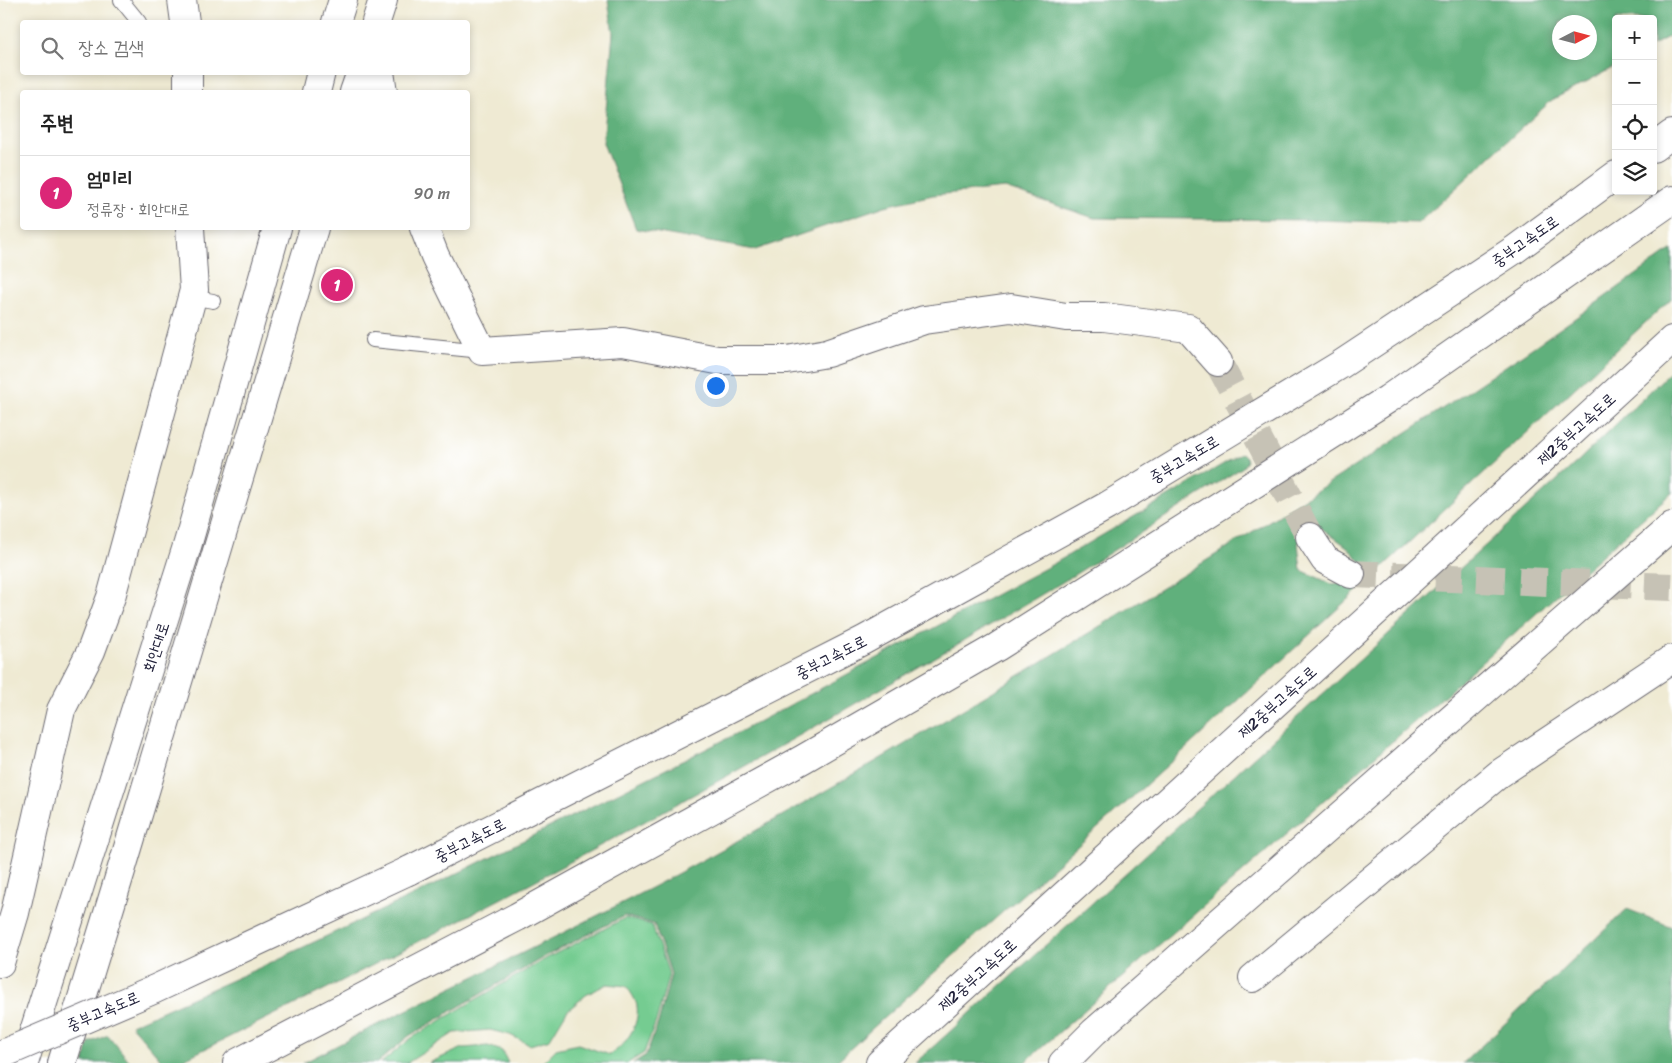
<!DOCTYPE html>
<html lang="ko">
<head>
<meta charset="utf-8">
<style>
  body { margin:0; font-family:Sriracha,"Poor Story",sans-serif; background:#f6f6f6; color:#222 }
  .controls { position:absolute; right:15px; top:15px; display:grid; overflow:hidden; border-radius:5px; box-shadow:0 2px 8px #0003 }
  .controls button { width:45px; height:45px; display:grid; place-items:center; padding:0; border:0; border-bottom:1px solid #e0e0e0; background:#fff; color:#222; font:25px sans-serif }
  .compass { position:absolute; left:1552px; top:15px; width:45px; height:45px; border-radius:50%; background:#fff; box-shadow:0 2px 8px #0003; rotate:84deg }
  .you { position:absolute; left:715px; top:385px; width:18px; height:18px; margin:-12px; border:4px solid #fff; border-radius:50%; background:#1a73e8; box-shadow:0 0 0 8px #1a73e833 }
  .badge { display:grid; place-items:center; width:32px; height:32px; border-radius:50%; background:#db2777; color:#fff; font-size:16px; font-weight:700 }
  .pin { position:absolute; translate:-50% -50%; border:2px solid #fff; box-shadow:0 1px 5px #0006 }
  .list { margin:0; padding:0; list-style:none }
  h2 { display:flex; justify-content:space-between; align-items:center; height:65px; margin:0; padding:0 20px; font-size:21px }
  h2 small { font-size:16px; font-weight:400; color:#767676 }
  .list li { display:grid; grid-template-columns:32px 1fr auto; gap:15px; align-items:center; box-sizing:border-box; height:75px; padding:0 20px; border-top:1px solid #e0e0e0 }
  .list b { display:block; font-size:19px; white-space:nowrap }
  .list p { margin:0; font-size:16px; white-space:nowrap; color:#767676 }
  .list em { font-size:16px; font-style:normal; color:#767676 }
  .icon { flex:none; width:28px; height:28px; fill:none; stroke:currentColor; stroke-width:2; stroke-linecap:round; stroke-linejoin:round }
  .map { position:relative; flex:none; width:1672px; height:1063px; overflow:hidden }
  .search { position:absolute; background:#fff; box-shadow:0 2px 8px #0003; left:20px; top:20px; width:450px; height:55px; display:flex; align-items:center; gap:12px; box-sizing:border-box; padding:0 18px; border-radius:5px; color:#767676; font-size:19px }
  .panel { position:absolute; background:#fff; box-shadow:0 2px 8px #0003; left:20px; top:90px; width:450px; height:140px; border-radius:5px }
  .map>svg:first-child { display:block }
  .green { fill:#75cc91; stroke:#4c7766 }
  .forest { fill:#60b07b; stroke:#41695b; fill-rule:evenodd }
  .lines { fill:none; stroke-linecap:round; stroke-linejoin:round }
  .minor-tunnel { stroke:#c6c2b5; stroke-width:28; stroke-dasharray:28 14; stroke-linecap:butt }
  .service-casing { stroke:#6a6870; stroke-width:16 }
  .minor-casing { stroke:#6a6870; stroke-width:30 }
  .primary-casing { stroke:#6a6870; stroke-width:30 }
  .motorway-casing { stroke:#6a6870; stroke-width:30 }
  .service { stroke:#fff; stroke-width:14 }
  .minor { stroke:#fff; stroke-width:28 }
  .primary { stroke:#fff; stroke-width:28 }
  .motorway { stroke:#fff; stroke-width:28 }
  .motorway-bridge-casing { stroke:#6a6870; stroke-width:30; stroke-linecap:butt }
  .motorway-bridge { stroke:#fff; stroke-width:28 }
  .labels { text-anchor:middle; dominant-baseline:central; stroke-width:5; stroke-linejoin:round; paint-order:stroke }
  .street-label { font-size:16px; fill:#22223b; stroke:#fff }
</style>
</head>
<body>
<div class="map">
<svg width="1672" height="1063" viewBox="0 0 1672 1063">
  <rect width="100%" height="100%" fill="#fff"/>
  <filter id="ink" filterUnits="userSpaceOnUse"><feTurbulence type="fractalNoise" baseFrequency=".02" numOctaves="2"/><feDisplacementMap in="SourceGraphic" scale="10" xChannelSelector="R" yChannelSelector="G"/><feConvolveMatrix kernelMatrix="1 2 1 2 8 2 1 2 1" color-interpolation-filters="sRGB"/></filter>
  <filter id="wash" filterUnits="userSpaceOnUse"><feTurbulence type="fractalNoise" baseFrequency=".0096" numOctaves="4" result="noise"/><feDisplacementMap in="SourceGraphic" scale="20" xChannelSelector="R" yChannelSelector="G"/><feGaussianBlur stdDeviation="1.12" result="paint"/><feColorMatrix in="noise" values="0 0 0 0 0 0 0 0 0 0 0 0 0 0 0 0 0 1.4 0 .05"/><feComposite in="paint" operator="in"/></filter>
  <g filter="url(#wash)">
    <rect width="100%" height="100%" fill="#efead3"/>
    <path class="green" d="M625,918L652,925L669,974L657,1019L644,1053L628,1063H542L556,1049L578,1044L610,1055C625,1045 640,1026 637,1006C636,1000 630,991 626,986L607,984L586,995L567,1011L550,1039L530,1045L510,1035L490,1030L454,1033L407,1063H381L410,1039L463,1007L547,958Z
      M488,1046L502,1051L508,1063H429L463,1048Z"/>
    <path class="forest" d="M608,0H1672V35L1653,45V19H1616V66L1552,100L1418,223L1314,220L1094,218L1005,188L933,195L885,206L755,250L636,229L603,143L613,33ZM1590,22V52H1560V22Z
      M1672,249V298C1487,469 1303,643 1116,812C1022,896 927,977 835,1063H633L646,1055L659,1020L671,974L654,924L624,916L546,956L409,1036L377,1063H303C437,992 577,930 710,856C832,789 951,717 1069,645C1275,520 1478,390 1672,249ZM1321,528L1346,546L1362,563L1346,582L1332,584L1301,570L1298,543Z
      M1672,370V493L1668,496L1434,705L1024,1063H915L1212,795L1578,461Z
      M1242,453L1246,457L1247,461L1243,467C1182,505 1123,546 1061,583C774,755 478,917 176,1063H164L131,1025L259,968L418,893L734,735L1055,563Z
      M1627,909L1672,927V1063H1463Z
      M108,1035L131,1063H84L89,1043Z"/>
  </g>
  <g filter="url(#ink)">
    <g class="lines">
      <path class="minor-tunnel" d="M1218,362L1310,537
        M1351,574L1672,587"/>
      <g class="service-casing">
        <path id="service" d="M121,0L139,22
          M191,297L213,301
          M373,340L482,351"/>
      </g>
      <g class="minor-casing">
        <path id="minor" d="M182,0L185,22
          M380,72L383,92
          M188,92V72
          M424,228L435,256L482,351L623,342L717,360H787L827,353L924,320L1011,308L1066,317H1104L1188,328L1218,362
          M1310,537L1325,560L1351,574
          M0,963L15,913L61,710L91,651L111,597L194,290L190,228
          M1253,978L1499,774L1672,659"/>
      </g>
      <g class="primary-casing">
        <path id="primary" d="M336,22L343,0
          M376,22L383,0
          M316,92L321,72
          M354,92L361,72
          M24,1063L188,543L277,228
          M62,1063L121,871L314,228"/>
      </g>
      <g class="motorway-casing">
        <path id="motorway" d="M1653,148L1672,134
          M408,871L864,640L1107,506L1340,365L1514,250L1616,175
          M237,1063L517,917L803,759L997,647L1388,399L1672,200
          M880,1063L1449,545L1672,340
          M1063,1063L1094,1032L1672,526"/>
      </g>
      <use href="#service" class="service"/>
      <use href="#minor" class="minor"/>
      <use href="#primary" class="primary"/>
      <use href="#motorway" class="motorway"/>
      <g class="motorway-bridge-casing">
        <path id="motorway-bridge" d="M0,1055L155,989L408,871"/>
      </g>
      <use href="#motorway-bridge" class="motorway-bridge"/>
    </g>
  </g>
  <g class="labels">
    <g class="street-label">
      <text transform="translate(1525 241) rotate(-35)">중부고속도로</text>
      <text transform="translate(1576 429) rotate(-42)">제2중부고속도로</text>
      <text transform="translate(1184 459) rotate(-31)">중부고속도로</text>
      <text transform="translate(156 647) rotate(-72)">회안대로</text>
      <text transform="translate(831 657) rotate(-27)">중부고속도로</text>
      <text transform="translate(1277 702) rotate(-42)">제2중부고속도로</text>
      <text transform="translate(470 840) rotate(-27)">중부고속도로</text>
      <text transform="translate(977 975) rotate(-42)">제2중부고속도로</text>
      <text transform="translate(103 1011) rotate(-23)">중부고속도로</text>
    </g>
  </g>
</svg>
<div class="controls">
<button>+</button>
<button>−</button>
<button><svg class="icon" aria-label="locate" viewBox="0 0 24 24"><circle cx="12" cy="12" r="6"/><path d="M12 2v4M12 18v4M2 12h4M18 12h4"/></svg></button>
<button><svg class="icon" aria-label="layers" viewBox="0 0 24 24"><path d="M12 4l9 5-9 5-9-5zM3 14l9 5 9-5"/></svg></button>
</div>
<svg class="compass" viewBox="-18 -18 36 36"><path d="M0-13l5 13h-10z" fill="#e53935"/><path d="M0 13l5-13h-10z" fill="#767676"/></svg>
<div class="you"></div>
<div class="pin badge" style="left:337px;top:285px">1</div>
<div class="search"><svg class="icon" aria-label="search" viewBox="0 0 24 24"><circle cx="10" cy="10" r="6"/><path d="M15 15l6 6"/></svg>장소 검색</div>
<section class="panel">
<h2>주변<small></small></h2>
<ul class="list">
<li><span class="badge">1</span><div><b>엄미리</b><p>정류장 · 회안대로</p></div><em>90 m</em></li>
</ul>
</section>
</div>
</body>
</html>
